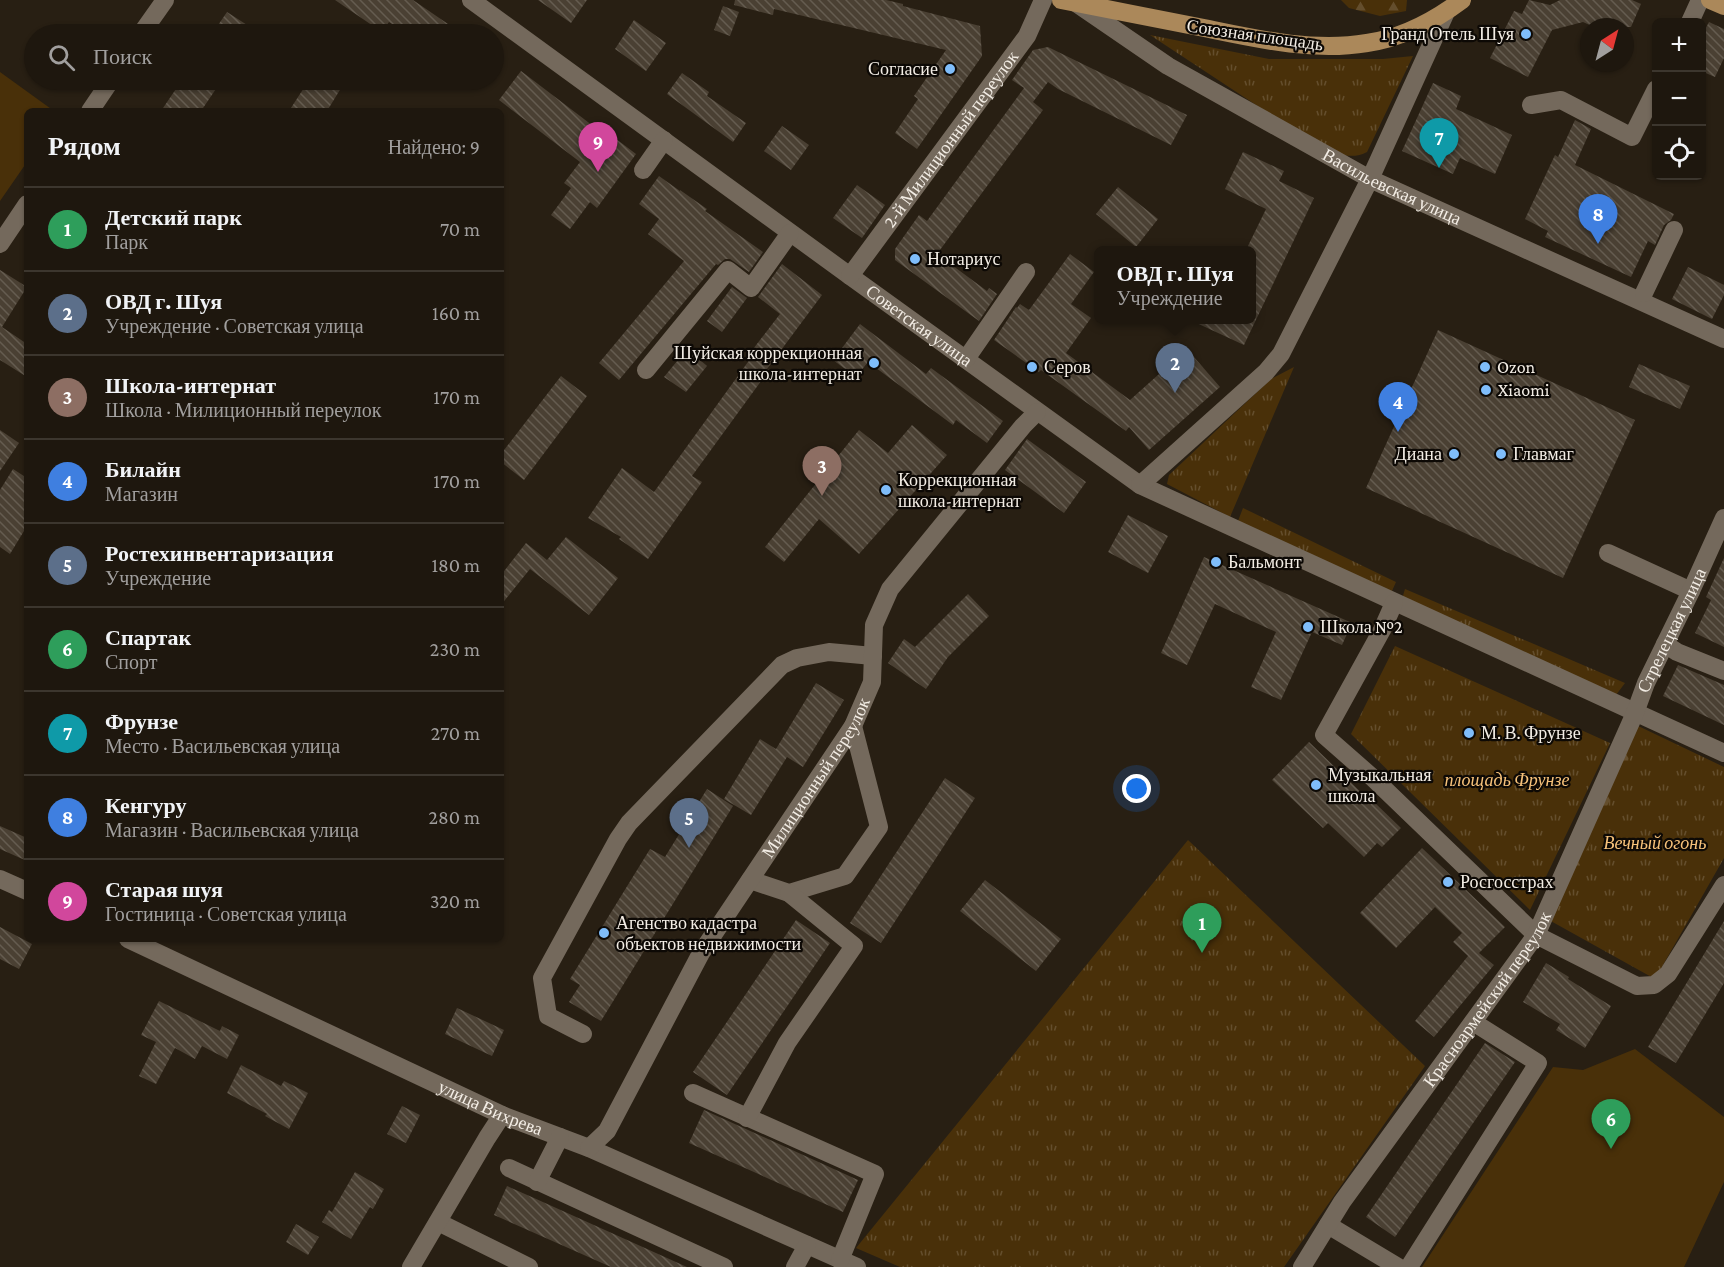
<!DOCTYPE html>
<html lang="ru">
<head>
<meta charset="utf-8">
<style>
  body { margin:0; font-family:"Crimson Pro",serif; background:#262017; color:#f1f3f6 }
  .controls { position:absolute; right:18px; top:18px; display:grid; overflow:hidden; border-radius:9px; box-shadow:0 2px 4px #0004 }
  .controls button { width:54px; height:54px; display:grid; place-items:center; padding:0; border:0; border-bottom:2px solid #3c362e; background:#1e170e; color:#f1f3f6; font:30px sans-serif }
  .compass { position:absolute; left:1580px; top:18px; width:54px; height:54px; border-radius:50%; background:#1e170e; box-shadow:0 2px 4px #0004; rotate:36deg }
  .you { position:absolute; left:1137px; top:789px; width:21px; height:21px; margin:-15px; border:4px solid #fff; border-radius:50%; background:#1a73e8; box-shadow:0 0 0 9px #1a73e833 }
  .badge { display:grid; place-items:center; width:39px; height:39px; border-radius:50%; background:#7c3aed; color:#fff; font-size:20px; font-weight:700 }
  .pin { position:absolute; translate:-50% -50px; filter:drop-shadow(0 2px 3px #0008) }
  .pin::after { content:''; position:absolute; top:32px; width:21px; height:18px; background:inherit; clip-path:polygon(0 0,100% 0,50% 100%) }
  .popup { position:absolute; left:1094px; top:246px; width:162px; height:78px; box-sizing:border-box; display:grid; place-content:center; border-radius:9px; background:#1e170e; filter:drop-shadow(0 2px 4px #0005); font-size:20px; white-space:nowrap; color:#a19f9e }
  .popup b { font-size:22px; color:#f1f3f6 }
  .popup::after { content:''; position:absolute; left:50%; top:100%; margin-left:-12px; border:12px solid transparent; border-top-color:#1e170e }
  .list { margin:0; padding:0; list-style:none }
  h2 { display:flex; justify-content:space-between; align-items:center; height:78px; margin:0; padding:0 24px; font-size:26px }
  h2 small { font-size:20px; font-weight:400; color:#a19f9e }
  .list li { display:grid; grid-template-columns:39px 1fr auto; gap:18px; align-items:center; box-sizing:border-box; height:84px; padding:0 24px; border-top:2px solid #3c362e }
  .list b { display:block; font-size:22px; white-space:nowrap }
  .list p { margin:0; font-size:20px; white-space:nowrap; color:#a19f9e }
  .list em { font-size:20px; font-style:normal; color:#a19f9e }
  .icon { flex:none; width:33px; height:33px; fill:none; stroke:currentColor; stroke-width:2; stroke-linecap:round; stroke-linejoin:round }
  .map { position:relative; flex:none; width:1724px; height:1267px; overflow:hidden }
  .search { position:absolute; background:#1e170e; box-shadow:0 2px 4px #0004; left:24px; top:24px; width:480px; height:66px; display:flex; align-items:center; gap:15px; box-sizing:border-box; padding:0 21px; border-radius:33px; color:#a19f9e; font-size:22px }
  .panel { position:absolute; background:#1e170e; box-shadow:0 2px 4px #0004; left:24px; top:108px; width:480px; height:834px; border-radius:9px }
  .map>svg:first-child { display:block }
  .grass { fill:url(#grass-tufts) }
  .forest { fill:url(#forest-firs) }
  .garden { fill:#493009 }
  .building { fill:url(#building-back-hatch) }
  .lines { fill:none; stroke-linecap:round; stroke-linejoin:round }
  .minor { stroke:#74695c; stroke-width:18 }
  .major { stroke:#ab885a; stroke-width:18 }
  .poi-dot { fill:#7fbdfa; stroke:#0d0905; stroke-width:2 }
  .labels { text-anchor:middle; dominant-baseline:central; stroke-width:4.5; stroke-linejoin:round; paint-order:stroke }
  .poi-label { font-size:18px; fill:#f3ede5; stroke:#0d0905; text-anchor:start }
  .street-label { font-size:18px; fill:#f3ede5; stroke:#0d0905 }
  .park-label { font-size:18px; font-style:italic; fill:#f7c27a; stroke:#0d0905 }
</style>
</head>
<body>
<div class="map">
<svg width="1724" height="1267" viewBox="0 0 1724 1267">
  <defs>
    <pattern id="grass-tufts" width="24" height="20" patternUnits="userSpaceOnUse" patternTransform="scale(1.5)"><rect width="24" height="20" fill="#493009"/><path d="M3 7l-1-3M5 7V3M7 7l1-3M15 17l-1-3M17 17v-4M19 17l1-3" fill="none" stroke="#644e2d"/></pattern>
    <pattern id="forest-firs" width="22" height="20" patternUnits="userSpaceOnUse" patternTransform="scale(1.5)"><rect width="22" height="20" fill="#493009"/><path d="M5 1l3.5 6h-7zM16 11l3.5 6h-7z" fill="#644e2d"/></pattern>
    <pattern id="building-back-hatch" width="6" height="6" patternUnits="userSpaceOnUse" patternTransform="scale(1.5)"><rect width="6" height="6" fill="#4a4033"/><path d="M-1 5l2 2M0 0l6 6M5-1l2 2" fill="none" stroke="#655c50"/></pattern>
  </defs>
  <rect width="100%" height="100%" fill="#281f13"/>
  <path class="grass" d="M1150,35L1269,59H1383L1413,56L1367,152C1353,160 1335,154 1321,148Z
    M1294,367L1230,517L1167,484L1169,475L1271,379Z
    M1243,508L1396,582L1391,593L1238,521Z
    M1405,589L1625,683L1616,695L1402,599Z
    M1395,646L1610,743L1530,910L1351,734Z
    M1634,724L1724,767V858L1655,979L1549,920Z
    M1188,840L1425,1066L1284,1267H900L856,1248Z"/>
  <path class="forest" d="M1341,0H1407L1406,11L1380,16L1349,8Z
    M1635,733L1639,735L1564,902L1560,900Z"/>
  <path class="garden" d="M0,72L54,111H27V162L0,201Z
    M1635,1049L1724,1117V1182L1684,1267H1422L1553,1067L1583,1070Z"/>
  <path class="building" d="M335,0H413L448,24L441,34H407L389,22L382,32Z
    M538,0H587L571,23Z
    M735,0H886L903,4V6L980,26L982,56L917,149L895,133L918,99L914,96L946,50L774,9L773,15L734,5Z
    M1529,0L1550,5L1560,0H1632L1641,4L1631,27H1594L1583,22L1552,30L1528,77L1490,58L1514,11L1522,14Z
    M723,6L739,12L730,36L714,30Z
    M227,12L261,34H212Z
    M634,20L666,43L646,71L615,49Z
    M1709,22L1724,29V58L1715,77L1701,71V37Z
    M1048,47L1187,115L1171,145L1058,89L1048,82L1033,102L1043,110L937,254L987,291L989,288L997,294L979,321L895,260V249L919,215L927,221L1024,88L1012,80L1033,50Z
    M521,71L601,132L603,129L636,154L597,208L590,202L570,229L551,215L571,188L564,183L580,162L499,100Z
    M682,73L709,92L707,96L746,123L733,142L667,94Z
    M182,80H222L201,111H161Z
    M309,80H346L327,111H289Z
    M1433,83L1461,96L1456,109L1512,135L1495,174L1460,158L1453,174L1402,151Z
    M1575,120L1591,129L1575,165L1674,214L1671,220L1664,225L1655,245L1648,241L1631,277L1545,237L1548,231L1525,219L1555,155L1558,157Z
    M782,126L809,145L791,170L764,151Z
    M1243,152L1284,171L1279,181L1314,198L1244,345L1190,320H1251V250H1246L1266,209L1225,189Z
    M659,176L680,191V190L707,209L705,211L763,252L749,272L730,259H725L718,265L716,264L619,380L599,363L684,261L648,234L659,219L639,204Z
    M857,185L885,205L862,238L833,218Z
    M1118,187L1158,219L1136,247L1096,214Z
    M1070,254L1094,272L1071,304L1091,318L1066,353L1130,400L1187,349L1220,387L1149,450L1129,427L1126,431L1041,370L1039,372L994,340L1016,307L1017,308L1020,304L1029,310Z
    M782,264L822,295L767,369L769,370L692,476L702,482L648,559L619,539L621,537L588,518L622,468L654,492L753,355L750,353L780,314L758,297Z
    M1688,267L1724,285V295L1712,319L1672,299Z
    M0,270L27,287L2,327L27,344V377L0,360Z
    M732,287L747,298L722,332L707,321Z
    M860,324L926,374L931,368L1003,421L987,443L956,420L953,425L868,362L856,377L833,360Z
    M1438,330L1635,420L1563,578L1366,488Z
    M687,349L707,366L686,392L664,377Z
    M1639,364L1690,386L1680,409L1629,387Z
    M561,376L587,396L524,480L501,462V454Z
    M912,425L947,455L859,554L819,519L784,562L765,547L859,430L888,453Z
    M0,430L19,443L0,471Z
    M1027,439L1086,482L1064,513L1005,470Z
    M13,469L27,478V526L10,554L0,547V490Z
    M1128,515L1168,536L1148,573L1108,552Z
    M566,537L618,578L589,615L530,569L501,605V575L526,543L547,560Z
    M1204,557L1352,623L1342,645L1312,632L1281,700L1251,687L1276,632L1215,604L1187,665L1161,653Z
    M1724,558V647L1695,633L1711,600L1706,597Z
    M968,594L989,616L948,657L926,689L888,663L904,639L915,647Z
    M1678,665L1724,685V725L1663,696Z
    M816,683L844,700L803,767L787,757L751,815L724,799L760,739L776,749Z
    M1309,742L1373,804L1375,803L1401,828L1382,847L1377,843L1364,857L1328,823L1323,828L1272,780Z
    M945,778L975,798L881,943L850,923Z
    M707,789L733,806L601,1021L569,1002L580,985L570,979L650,849L665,857Z
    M0,826L27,838V861L0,849Z
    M1422,848L1505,927L1479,953L1494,965L1434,1037L1415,1021L1468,956L1453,942L1462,933L1435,907L1396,948L1360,913Z
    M985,880L1061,939L1036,971L960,911Z
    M796,920L830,943L727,1095L693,1072Z
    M1724,921V983L1676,1063L1648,1047Z
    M0,927L32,944L19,969L0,959Z
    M1546,963L1569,977L1568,979L1611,1006L1585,1048L1556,1030L1560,1024L1523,1002Z
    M159,1001L220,1031L222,1026L239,1035L227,1059L202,1046L195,1059L175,1048L156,1084L139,1076L156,1042L141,1035Z
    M457,1008L504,1030L492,1056L445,1034Z
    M1485,1043L1515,1062L1395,1237L1366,1217Z
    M241,1065L281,1086L284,1081L308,1093L289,1129L265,1116L267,1114L227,1093Z
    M402,1106L420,1115L406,1143L387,1134Z
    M704,1110L858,1180L843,1212L689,1143Z
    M355,1172L384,1189L373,1209L370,1207L351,1239L322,1222L329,1210L332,1212Z
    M507,1186L534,1198L687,1267H611L494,1215Z
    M296,1224L319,1237L308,1255L286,1242Z"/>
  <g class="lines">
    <g class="minor">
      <path id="s1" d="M471,0L850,276L1140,485L1724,753"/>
      <path id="s2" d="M1076,3L1168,66L1370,179L1724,339"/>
      <path d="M1690,22L1700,0"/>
      <path d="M141,34L165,0"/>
      <path d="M1531,105L1561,100L1632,137L1656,89"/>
      <path d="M90,111L111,80"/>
      <path d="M643,170L664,140"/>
      <path d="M0,244L27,204"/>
      <path id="s3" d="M850,276L1027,36L1043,0"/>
      <path d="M1644,293L1674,230"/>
      <path d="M966,359L1026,272"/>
      <path d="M646,370L728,270L751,288L790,233"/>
      <path d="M1140,485L1266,372L1281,354L1370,179L1446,12"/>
      <path d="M1608,553L1691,591"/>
      <path d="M1394,603L1382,630L1324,735L1373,778L1536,935L1637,986L1654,985L1668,974L1724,885"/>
      <path d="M1665,644L1677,652L1724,671"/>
      <path d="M0,879L27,891"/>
      <path d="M750,880L789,893L845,876L879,827L853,726"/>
      <path id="s4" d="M128,939L502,1115L589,1148L857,1267"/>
      <path d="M583,1034L548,1016L542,978L618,839L629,823L782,665L797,658L829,652L873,656"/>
      <path d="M693,1093L875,1174L840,1260"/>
      <path d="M747,1118L787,1043L854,946L789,893"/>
      <path id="s5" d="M589,1148L607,1131L701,953L853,726L872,682L874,625L890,589L1023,426L1037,412"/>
      <path d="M509,1168L724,1267"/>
      <path d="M537,1182L560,1137"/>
      <path d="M438,1222L529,1267"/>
      <path d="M1328,1225L1398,1267"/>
      <path d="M411,1267L487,1138L502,1115"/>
      <path d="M795,1267L807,1245"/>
      <path id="s6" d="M1302,1267L1342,1202L1536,935L1635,713L1646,683L1691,591L1724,518"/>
      <path d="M1409,1267L1538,1063L1473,1022"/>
    </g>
    <path class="major" d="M1061,0C1109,9 1156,19 1204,28C1257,39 1313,52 1367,43C1402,38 1434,21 1462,0
      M1710,0L1724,6"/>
  </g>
  <g class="poi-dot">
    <circle cx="1526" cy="34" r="6"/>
    <circle cx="950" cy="69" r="6"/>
    <circle cx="915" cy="259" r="6"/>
    <circle cx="874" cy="363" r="6"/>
    <circle cx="1032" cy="367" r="6"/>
    <circle cx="1485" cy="367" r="6"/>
    <circle cx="1486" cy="390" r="6"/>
    <circle cx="1454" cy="454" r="6"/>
    <circle cx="1501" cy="454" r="6"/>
    <circle cx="886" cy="490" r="6"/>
    <circle cx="1216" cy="562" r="6"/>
    <circle cx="1308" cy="627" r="6"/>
    <circle cx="1469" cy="733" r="6"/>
    <circle cx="1316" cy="785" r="6"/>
    <circle cx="1448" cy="882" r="6"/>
    <circle cx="604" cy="933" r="6"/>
  </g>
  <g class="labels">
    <g class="poi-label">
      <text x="1514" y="34" text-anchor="end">Гранд Отель Шуя</text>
      <text x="938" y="69" text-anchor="end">Согласие</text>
      <text x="927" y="259">Нотариус</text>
      <text x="862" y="353" text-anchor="end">Шуйская коррекционная<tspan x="862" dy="21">школа-интернат</tspan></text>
      <text x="1044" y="367">Серов</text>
      <text x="1497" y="367">Ozon</text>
      <text x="1498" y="390">Xiaomi</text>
      <text x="1442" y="454" text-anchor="end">Диана</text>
      <text x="1513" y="454">Главмаг</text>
      <text x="898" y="480">Коррекционная<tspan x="898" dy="21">школа-интернат</tspan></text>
      <text x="1228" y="562">Бальмонт</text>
      <text x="1320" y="627">Школа №2</text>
      <text x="1481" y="733">М. В. Фрунзе</text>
      <text x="1328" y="775">Музыкальная<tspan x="1328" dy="21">школа</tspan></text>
      <text x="1460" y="882">Росгосстрах</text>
      <text x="616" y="923">Агенство кадастра<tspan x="616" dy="21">объектов недвижимости</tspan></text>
    </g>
    <g class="street-label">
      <text transform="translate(1255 35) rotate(8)">Союзная площадь</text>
      <text stroke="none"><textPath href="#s3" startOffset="170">2-й Милиционный переулок</textPath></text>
      <text stroke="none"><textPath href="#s2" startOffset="366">Васильевская улица</textPath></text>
      <text stroke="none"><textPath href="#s1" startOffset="554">Советская улица</textPath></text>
      <text stroke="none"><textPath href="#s6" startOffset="740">Стрелецкая улица</textPath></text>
      <text stroke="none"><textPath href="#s5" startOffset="436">Милиционный переулок</textPath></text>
      <text stroke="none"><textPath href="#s6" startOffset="326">Красноармейский переулок</textPath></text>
      <text stroke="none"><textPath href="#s4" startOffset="400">улица Вихрева</textPath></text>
    </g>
    <g class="park-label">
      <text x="1507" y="780">площадь Фрунзе</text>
      <text x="1655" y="843">Вечный огонь</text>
    </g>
  </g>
</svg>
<div class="controls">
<button>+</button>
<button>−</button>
<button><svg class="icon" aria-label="locate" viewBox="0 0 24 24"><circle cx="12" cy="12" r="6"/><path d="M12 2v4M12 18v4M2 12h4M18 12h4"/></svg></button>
</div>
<svg class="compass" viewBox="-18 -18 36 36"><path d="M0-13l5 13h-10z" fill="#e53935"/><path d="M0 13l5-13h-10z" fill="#a19f9e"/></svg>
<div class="you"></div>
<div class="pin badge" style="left:1202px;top:953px;background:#2e9e5b">1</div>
<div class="pin badge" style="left:1175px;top:393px;background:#5c6f8a">2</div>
<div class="popup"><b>ОВД г. Шуя</b>Учреждение</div>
<div class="pin badge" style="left:822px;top:496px;background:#8d6e63">3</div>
<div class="pin badge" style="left:1398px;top:432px;background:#3f7fe0">4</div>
<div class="pin badge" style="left:689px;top:848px;background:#5c6f8a">5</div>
<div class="pin badge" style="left:1611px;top:1149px;background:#2e9e5b">6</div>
<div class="pin badge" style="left:1439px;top:168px;background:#0f9aa8">7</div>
<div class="pin badge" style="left:1598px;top:244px;background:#3f7fe0">8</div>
<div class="pin badge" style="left:598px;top:172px;background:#d1479c">9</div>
<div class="search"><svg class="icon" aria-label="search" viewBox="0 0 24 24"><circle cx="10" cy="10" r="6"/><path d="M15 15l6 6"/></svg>Поиск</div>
<section class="panel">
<h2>Рядом<small>Найдено: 9</small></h2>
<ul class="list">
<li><span class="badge" style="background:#2e9e5b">1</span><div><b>Детский парк</b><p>Парк</p></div><em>70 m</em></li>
<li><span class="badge" style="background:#5c6f8a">2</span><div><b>ОВД г. Шуя</b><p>Учреждение · Советская улица</p></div><em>160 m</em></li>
<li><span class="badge" style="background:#8d6e63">3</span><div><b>Школа-интернат</b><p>Школа · Милиционный переулок</p></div><em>170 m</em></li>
<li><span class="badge" style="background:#3f7fe0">4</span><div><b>Билайн</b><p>Магазин</p></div><em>170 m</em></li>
<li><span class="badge" style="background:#5c6f8a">5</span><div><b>Ростехинвентаризация</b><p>Учреждение</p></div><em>180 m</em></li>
<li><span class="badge" style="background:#2e9e5b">6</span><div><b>Спартак</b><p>Спорт</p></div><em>230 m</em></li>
<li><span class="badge" style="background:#0f9aa8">7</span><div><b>Фрунзе</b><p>Место · Васильевская улица</p></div><em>270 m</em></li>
<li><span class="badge" style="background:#3f7fe0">8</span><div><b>Кенгуру</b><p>Магазин · Васильевская улица</p></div><em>280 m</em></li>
<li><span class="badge" style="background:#d1479c">9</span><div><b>Старая шуя</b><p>Гостиница · Советская улица</p></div><em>320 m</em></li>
</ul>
</section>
</div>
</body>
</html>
